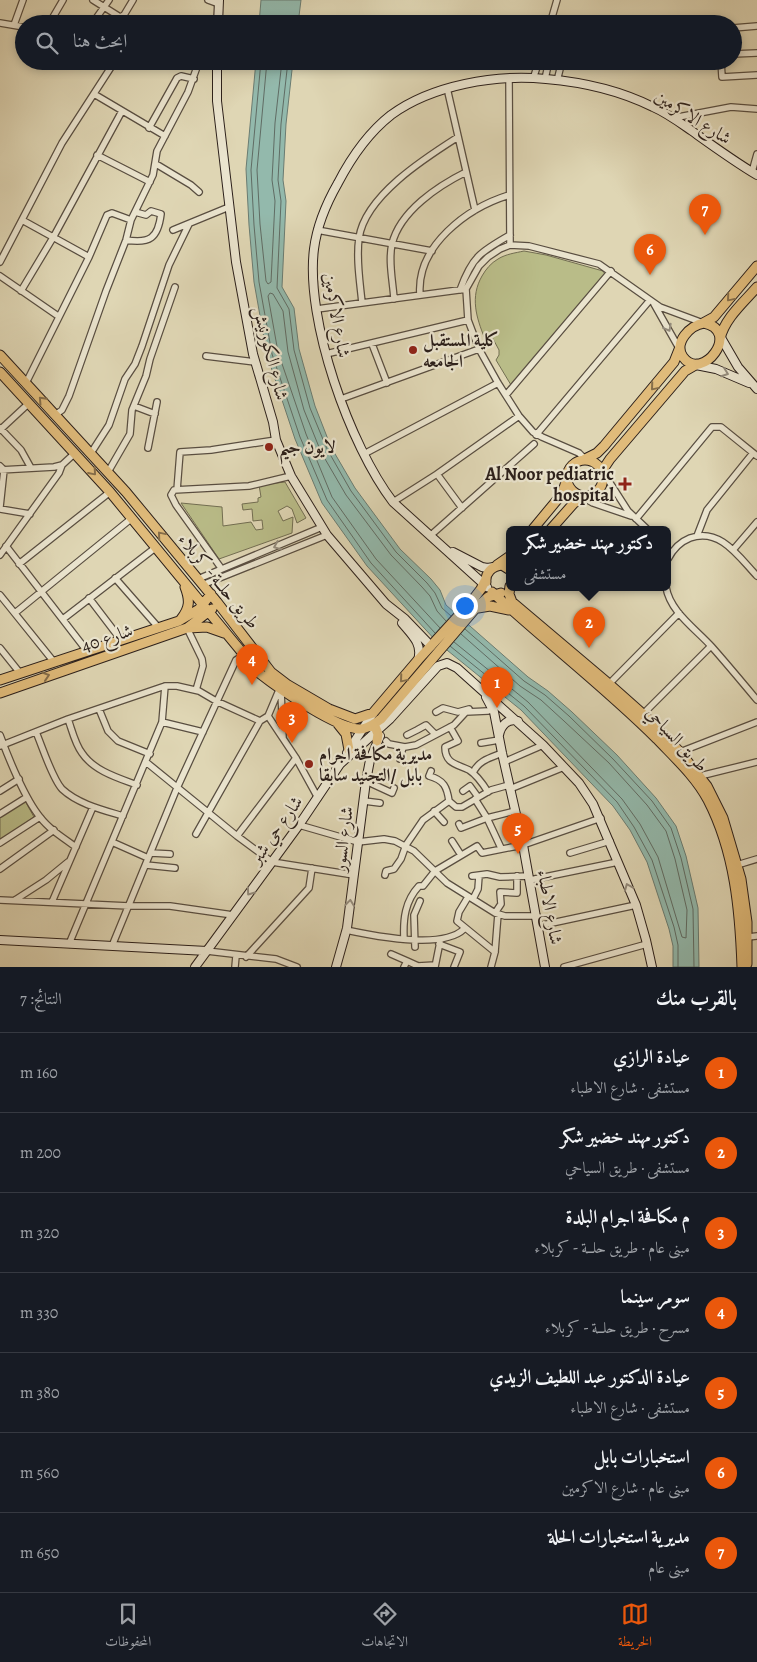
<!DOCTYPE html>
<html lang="ar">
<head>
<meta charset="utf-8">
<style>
  body { margin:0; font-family:Alegreya,Amiri,serif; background:#20242c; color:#f1f3f6; direction:rtl }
  .you { position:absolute; left:464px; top:605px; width:18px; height:18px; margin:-12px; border:4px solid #fff; border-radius:50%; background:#1a73e8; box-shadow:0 0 0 8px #1a73e833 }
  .badge { display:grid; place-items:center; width:32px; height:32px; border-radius:50%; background:#ea580c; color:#fff; font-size:16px; font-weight:700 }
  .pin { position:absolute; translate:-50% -41px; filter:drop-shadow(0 1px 2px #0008) }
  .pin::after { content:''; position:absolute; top:26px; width:18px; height:15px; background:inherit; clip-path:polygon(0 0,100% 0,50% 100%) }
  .popup { position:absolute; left:506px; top:526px; width:165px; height:65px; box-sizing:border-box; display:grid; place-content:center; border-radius:8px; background:#171b24; filter:drop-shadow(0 1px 4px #0005); font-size:16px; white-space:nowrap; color:#9ea1a6 }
  .popup b { font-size:19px; color:#f1f3f6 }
  .popup::after { content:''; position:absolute; left:50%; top:100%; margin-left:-10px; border:10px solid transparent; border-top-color:#171b24 }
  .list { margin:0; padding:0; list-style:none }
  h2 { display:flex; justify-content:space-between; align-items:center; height:65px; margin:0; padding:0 20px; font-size:21px }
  h2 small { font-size:16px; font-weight:400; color:#9ea1a6 }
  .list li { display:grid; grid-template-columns:32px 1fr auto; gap:15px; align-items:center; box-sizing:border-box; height:80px; padding:0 20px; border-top:1px solid #363941 }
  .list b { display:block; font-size:19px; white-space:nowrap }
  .list p { margin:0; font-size:16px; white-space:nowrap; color:#9ea1a6 }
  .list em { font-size:16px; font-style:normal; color:#9ea1a6 }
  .icon { flex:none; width:28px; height:28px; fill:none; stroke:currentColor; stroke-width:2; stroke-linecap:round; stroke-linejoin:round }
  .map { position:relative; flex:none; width:757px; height:967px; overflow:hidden; direction:ltr }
  .search { position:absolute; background:#171b24; box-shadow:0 2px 8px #0003; left:15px; right:15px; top:15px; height:55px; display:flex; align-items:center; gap:12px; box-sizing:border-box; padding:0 18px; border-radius:28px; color:#9ea1a6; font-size:19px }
  .sheet { height:625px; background:#171b24 }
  nav { display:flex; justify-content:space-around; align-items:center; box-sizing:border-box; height:70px; border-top:1px solid #363941; background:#171b24; font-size:14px; color:#9ea1a6 }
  nav a { display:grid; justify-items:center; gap:2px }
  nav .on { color:#ea580c }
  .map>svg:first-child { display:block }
  .green { fill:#b9bc88; stroke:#726e52 }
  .water { fill:#93b9ac; stroke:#6a7c72 }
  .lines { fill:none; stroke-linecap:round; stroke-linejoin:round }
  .shore { stroke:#606c64; stroke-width:1 }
  .street-casing { stroke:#594e41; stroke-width:8 }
  .secondary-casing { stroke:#2c201b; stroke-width:10 }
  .primary-casing { stroke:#2c201b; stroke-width:11 }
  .street { stroke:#eae4ce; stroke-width:5.5 }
  .secondary { stroke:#eae4ce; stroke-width:8 }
  .primary { stroke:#e0bb7a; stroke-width:9 }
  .oneway { stroke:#866e4a }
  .oneway2 { stroke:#948c7d }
  .poi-dot { fill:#8f2418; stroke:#eae4ce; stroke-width:2 }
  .labels { text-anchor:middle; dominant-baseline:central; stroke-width:4.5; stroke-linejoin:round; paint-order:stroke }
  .street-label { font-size:18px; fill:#2c201b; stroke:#eae4ce }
  .poi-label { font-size:18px; font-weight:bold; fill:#2c201b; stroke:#eae4ce; text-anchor:start }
</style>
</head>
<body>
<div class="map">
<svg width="757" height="967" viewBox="0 0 757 967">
  <rect width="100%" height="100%" fill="#dfd6b4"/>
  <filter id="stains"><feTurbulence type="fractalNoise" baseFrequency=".004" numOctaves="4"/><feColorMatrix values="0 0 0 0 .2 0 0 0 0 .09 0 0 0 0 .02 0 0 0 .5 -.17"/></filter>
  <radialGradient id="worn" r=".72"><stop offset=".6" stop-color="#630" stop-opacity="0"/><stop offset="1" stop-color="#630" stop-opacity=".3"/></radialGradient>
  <path class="green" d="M524,251L546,255L603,271L605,274L511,385L496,360L499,355V350L492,337L485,339C476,317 470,297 482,276C486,269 491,263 498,259C506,254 515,253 524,251Z
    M285,482L306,518L297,523L292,509L287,506L278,511L283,521L293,517L292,533L219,559L181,503L222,507L223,526L251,522L256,530L263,529L262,520L253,521L252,509L243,510L242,504L258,502V498L261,497L259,485Z
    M25,801L34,817L0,840V817Z"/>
  <path class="water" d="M261,0H301L298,24H259Z
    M256,61H293L286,124L283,180L286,201L282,287L294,308L299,349L315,406L331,447L355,488L400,549L431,579L440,590L446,605L528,677L548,691L572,712L617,755L656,798L676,826L686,856L698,908L699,967H673V946L669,929L647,862L630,830L613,806L521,710L437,642L367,566L322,503L295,439L267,355L254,282L249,225L246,169Z"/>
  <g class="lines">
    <path class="shore" d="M261,61L251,170L254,225L259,282L272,354L300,437L327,500L371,563L435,633
      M267,61L257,170L260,224L266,281L268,284L271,282L275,201L272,180L275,123L282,61
      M288,61L281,124L278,180L281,201L277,288L289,309L294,350L310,408L327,449L351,491L396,552L427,583L435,593L442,608L451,616
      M440,628L376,559L332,497L306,434L278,352L268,296L270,293L273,294L283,311L288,352L304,410L321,452L346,495L391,555L422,587L430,596L437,611L446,621
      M465,629L524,681L545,695L569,716L613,759L652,801L671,828L681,858L693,909L694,967
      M454,642L528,702L622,799L640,824L658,857L682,937L686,938L687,910L675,859L666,831L647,805L609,763L564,721L541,700L520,686L461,634
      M450,646L524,706L617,802L634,827L652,860L674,927L678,945V967"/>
    <g class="street-casing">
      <path id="street" d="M93,0L120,17L124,15L133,0
        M208,0L219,4
        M0,23L24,27
        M49,24L63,0
        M92,24L109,0
        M550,24L557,0
        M14,25L23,0
        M733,28L757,26
        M733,54L757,53
        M178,61L197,67L204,61
        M721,61L722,77L757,75
        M509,78L510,245
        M533,79L539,61
        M545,79L549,61
        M557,81L562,61
        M447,88L475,210
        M94,94L165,136
        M673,118L731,107L757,109
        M149,128L177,78L181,76L194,79
        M97,155L150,182
        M156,164L191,185L199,192
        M752,172L757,154
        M22,220L89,257
        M173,230L229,207
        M317,230L432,251
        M126,240C150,244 158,238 161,214L151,211L146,215L135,212
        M0,262L62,143L115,61
        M0,276L58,316
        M460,290C472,257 480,252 510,235
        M21,291L54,236L122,111
        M420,295C416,246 467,208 509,195
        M394,299C393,282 388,261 392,244C400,211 438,186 466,172
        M362,303C360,282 356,259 359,238C365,196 425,158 458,137
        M654,304L680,350
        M317,309L466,289
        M372,344L387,383
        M326,354L468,320
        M206,356L255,362
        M26,383L89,257L107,215L112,213L131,220
        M506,395L611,271
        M341,399L479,349
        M134,406L155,414
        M55,415L62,410L69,396L106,291L126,240L131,220L153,175L157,151L188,92L197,67
        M0,428L21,450L31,468
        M0,430L28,404
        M536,435L650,300
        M148,448L157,402
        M91,453L109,425L125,379L135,364L142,346L169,265L189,224
        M364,454L498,383
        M585,459L579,453L542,437L533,432L519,416L498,383L479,349L468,320L466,289L479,266L488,257L500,249L510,245L529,246L599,264L660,307L703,323
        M0,466L4,470L0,507
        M0,470L54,467L62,465
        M108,472L130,434L132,410L146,376L150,359L175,287
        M603,472L628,511L647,529
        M437,474L462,508
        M177,490L180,452L211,450L276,440
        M574,492L593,503L631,516
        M393,502L437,474L519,416
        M0,509L30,514
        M636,519L712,427H721L757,456
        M431,535L534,444
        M697,536L707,510L753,453
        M6,546L87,651
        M733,550L757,522
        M0,555L59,473L62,465L75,453
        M668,559C673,549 680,542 690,538C720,527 739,557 757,576
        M19,564L110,492
        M221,568L176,505L171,495L174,490L249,486L291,476
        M115,578L158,627
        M198,579L322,527
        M202,585L327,535
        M666,587C670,612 696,629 712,647C727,664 742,682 757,700
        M0,595L54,662
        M89,598L121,640
        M15,613L132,518
        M63,619L155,548
        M187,628L202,659L203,666L196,690
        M0,648L20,673
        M609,684L679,613
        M281,691L283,738
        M99,709L108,731L118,741L150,754
        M436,712L443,708L458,712L469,709
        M643,714L711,646
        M268,716L296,758L318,798
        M68,719C72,730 75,744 82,753C94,771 118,778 137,785
        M162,722L203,732
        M450,727L458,741L445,747C445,764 457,764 469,770C477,775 483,784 488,792
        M36,732C42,746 52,778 62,789C78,804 103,810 123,816
        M0,735C8,757 25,799 40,817C49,829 63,838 76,847
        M407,735L417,730L426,725L435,734
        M386,741L389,744L405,747L416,745L454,725L466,712L488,711
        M481,743L499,740
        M0,746L68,719L165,686H177L199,691L216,701L260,721
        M680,752L757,722
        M400,759L403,747
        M146,762L237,836L272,862L354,875
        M504,762L543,745
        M431,771L429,776C444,780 447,787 449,801
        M473,773C478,761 489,758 502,753
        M700,776L757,762
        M366,781L392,793L394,788
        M510,789L564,767
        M0,791L19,779
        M463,791L470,786L478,797
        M475,799L487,818L501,848
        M364,801L380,803
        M434,811L444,822
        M0,814L27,797
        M459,824L461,828L487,818L515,811
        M299,825L358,842L384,839L395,841L414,851L447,883L495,913L505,916H537
        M196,834L260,721L268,716L279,690
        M237,836L296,758
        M452,841L461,855
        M112,842L148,858
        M0,843L40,817
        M151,853L170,854
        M570,853L610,841
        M146,865L175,868
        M737,865L757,859
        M0,869L54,830
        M385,875L386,871L394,869L401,859L406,845L423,820L449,801L456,807H462L491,790L509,785
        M472,876L487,874L500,877L529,876
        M530,880L618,862
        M468,897L459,912L457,921L495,952
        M473,899L478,889L479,876
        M0,900L129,906H170L233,915
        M15,900L46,880L68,862
        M52,902L93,807
        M495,913L501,904L500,892L517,893V876
        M538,926L636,905
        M346,930C374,936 443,950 464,929
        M748,937L757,936
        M404,939C403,919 405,901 419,886H423L435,871L477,846L482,853L523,845L601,818
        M69,944L162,722L165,686
        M439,944L460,952L454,967
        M112,946L177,788L236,660L244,655
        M415,947L414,915L420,901
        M207,951L276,959L297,967
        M391,954L407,961
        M246,957L309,888L312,868
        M235,967L236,956
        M404,967L407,961L418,966L435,965
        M435,967L440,942
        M491,967L495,952L498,914
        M564,967L647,944"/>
    </g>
    <g class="secondary-casing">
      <path id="secondary" d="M218,24L219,0
        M217,61V101L236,262L253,354L273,422L276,440L291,476L327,535L386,604L405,619L431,646
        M720,336L738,367L757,389
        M696,365L716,369L749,383
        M453,552L482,567L487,568L494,567
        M487,587L393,502C350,446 305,320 314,249C317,225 326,204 338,183C351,158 368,133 391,115C432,85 496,74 546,79C582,82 621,91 653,107C667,113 679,122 692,131C713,146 735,162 757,175
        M402,623C412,635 423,644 418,660
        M486,697L494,712L502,753L523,845L545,967
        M499,735C501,725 508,718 518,721
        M347,753L373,713
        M0,940L207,951
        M195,967L299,825L340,764L390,719L438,666L447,663L457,668L543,745L579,783L593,804L636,905L646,940L652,967
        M336,967L347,928L366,781L370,760L380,736"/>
    </g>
    <g class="primary-casing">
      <path id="primary" d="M703,323L714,317L757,266
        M704,323C742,331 702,383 683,357C673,343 690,325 704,323Z
        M720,339C724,319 744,302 757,287
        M0,355L126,492L217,602L271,672L288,685L329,709L355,719L373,713L418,660L471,602L481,589L486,579
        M0,372L110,492L259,673C278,688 337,729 360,729C368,729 375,723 381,719L475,609L488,597L501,593
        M585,459L597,453L604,446L674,362L680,347
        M567 478a18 18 0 1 1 36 0a18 18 0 1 1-36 0Z
        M603,476L604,468L610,459L685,371L697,364
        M533,529L562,494L567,479
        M551,529L574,503L586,496
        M497,565L510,556
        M486,582C485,573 492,566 502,565L510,570
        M510,586L509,594L512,602L609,684L643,714L680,752L707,786L723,818L741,879L747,922V964
        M492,592C546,642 605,687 657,739C675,758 696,777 708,800C735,852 740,911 742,967
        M478,608L490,606L509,610
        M181,619C190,608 190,600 185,587
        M188,628L207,627L224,633
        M0,680L179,621L199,609L211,594
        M0,693L187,628L212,609
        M338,724L346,734L349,750
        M374,724L378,734L377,741"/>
    </g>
    <use href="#street" class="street"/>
    <use href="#secondary" class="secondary"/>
    <use href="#primary" class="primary"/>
  </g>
  <defs><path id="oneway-chevron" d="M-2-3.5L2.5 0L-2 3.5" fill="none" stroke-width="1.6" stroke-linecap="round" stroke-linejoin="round" transform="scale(1.25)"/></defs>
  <g class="oneway">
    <use href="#oneway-chevron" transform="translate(730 298) rotate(130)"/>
    <use href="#oneway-chevron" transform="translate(654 387) rotate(130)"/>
    <use href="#oneway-chevron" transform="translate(42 400) rotate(-133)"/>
    <use href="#oneway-chevron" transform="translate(93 472) rotate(49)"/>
    <use href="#oneway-chevron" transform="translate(161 535) rotate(-130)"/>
    <use href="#oneway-chevron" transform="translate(46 676) rotate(-18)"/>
    <use href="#oneway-chevron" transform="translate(403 679) rotate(130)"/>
  </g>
  <g class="oneway2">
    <use href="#oneway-chevron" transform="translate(668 328) rotate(62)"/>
    <use href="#oneway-chevron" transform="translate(725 373) rotate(20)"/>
    <use href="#oneway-chevron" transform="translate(277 546) rotate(158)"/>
    <use href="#oneway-chevron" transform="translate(628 887) rotate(-112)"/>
    <use href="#oneway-chevron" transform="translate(250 892) rotate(126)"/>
    <use href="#oneway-chevron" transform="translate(350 903) rotate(-83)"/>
  </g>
  <g class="poi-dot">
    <circle cx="413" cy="350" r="5"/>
    <circle cx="269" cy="447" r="5"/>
    <path d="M622.5 476.5h5v5h5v5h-5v5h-5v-5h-5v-5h5z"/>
    <circle cx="309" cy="764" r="5"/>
  </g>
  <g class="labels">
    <g class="street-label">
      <text transform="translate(693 117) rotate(32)">شارع الاكرمين</text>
      <text transform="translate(337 315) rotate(80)">شارع الاكرمين</text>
      <text transform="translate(271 353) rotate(76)">شارع الكورنيش</text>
      <text transform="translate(219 581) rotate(51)">طريق حلــة - كربلاء</text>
      <text transform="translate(107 638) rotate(-19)">شارع 40</text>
      <text transform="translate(677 739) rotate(47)">طريق السياحي</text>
      <text transform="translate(276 830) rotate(-55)">شارع حي شبر</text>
      <text transform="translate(343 839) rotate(-83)">شارع السور</text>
      <text transform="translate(550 907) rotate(80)">شارع الاطباء</text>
    </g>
    <g class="poi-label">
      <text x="423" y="340">كلية المستقبل<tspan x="423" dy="21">الجامعه</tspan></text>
      <text x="279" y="447">لايون جيم</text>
      <text x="614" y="474" text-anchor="end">Al Noor pediatric<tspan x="614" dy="21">hospital</tspan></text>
      <text x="319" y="754">مديرية مكافحة اجرام<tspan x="319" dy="21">بابل /التجنيد سابقا</tspan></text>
    </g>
  </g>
  <rect width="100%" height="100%" filter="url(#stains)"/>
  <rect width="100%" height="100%" fill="url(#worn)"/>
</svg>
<div class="you"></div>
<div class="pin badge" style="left:497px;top:708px">1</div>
<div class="pin badge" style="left:589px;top:648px">2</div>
<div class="popup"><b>دكتور مهند خضير شكر</b>مستشفى</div>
<div class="pin badge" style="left:292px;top:743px">3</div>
<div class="pin badge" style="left:252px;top:685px">4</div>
<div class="pin badge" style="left:518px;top:854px">5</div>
<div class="pin badge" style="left:650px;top:275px">6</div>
<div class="pin badge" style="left:705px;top:235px">7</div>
<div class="search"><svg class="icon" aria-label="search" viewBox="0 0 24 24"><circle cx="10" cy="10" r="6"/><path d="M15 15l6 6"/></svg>ابحث هنا</div>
</div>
<section class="sheet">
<h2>بالقرب منك<small>النتائج: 7</small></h2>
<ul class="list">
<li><span class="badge">1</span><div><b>عيادة الرازي</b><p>مستشفى · شارع الاطباء</p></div><em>160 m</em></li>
<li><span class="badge">2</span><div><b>دكتور مهند خضير شكر</b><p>مستشفى · طريق السياحي</p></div><em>200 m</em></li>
<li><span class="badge">3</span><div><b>م مكافحة اجرام البلدة</b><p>مبنى عام · طريق حلــة - كربلاء</p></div><em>320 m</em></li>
<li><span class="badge">4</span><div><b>سومر سينما</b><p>مسرح · طريق حلــة - كربلاء</p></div><em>330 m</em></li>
<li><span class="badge">5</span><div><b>عيادة الدكتور عبد اللطيف الزيدي</b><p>مستشفى · شارع الاطباء</p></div><em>380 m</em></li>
<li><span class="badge">6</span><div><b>استخبارات بابل</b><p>مبنى عام · شارع الاكرمين</p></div><em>560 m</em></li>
<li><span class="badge">7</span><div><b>مديرية استخبارات الحلة</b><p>مبنى عام</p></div><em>650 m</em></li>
</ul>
</section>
<nav>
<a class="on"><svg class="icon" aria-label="map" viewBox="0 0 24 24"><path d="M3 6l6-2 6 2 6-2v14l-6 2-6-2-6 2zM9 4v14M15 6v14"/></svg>الخريطة</a>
<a><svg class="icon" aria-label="directions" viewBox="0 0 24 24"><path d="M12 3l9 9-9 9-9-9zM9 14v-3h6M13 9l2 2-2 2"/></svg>الاتجاهات</a>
<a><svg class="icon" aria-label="saved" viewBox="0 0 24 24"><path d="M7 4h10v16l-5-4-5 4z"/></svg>المحفوظات</a>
</nav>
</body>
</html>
